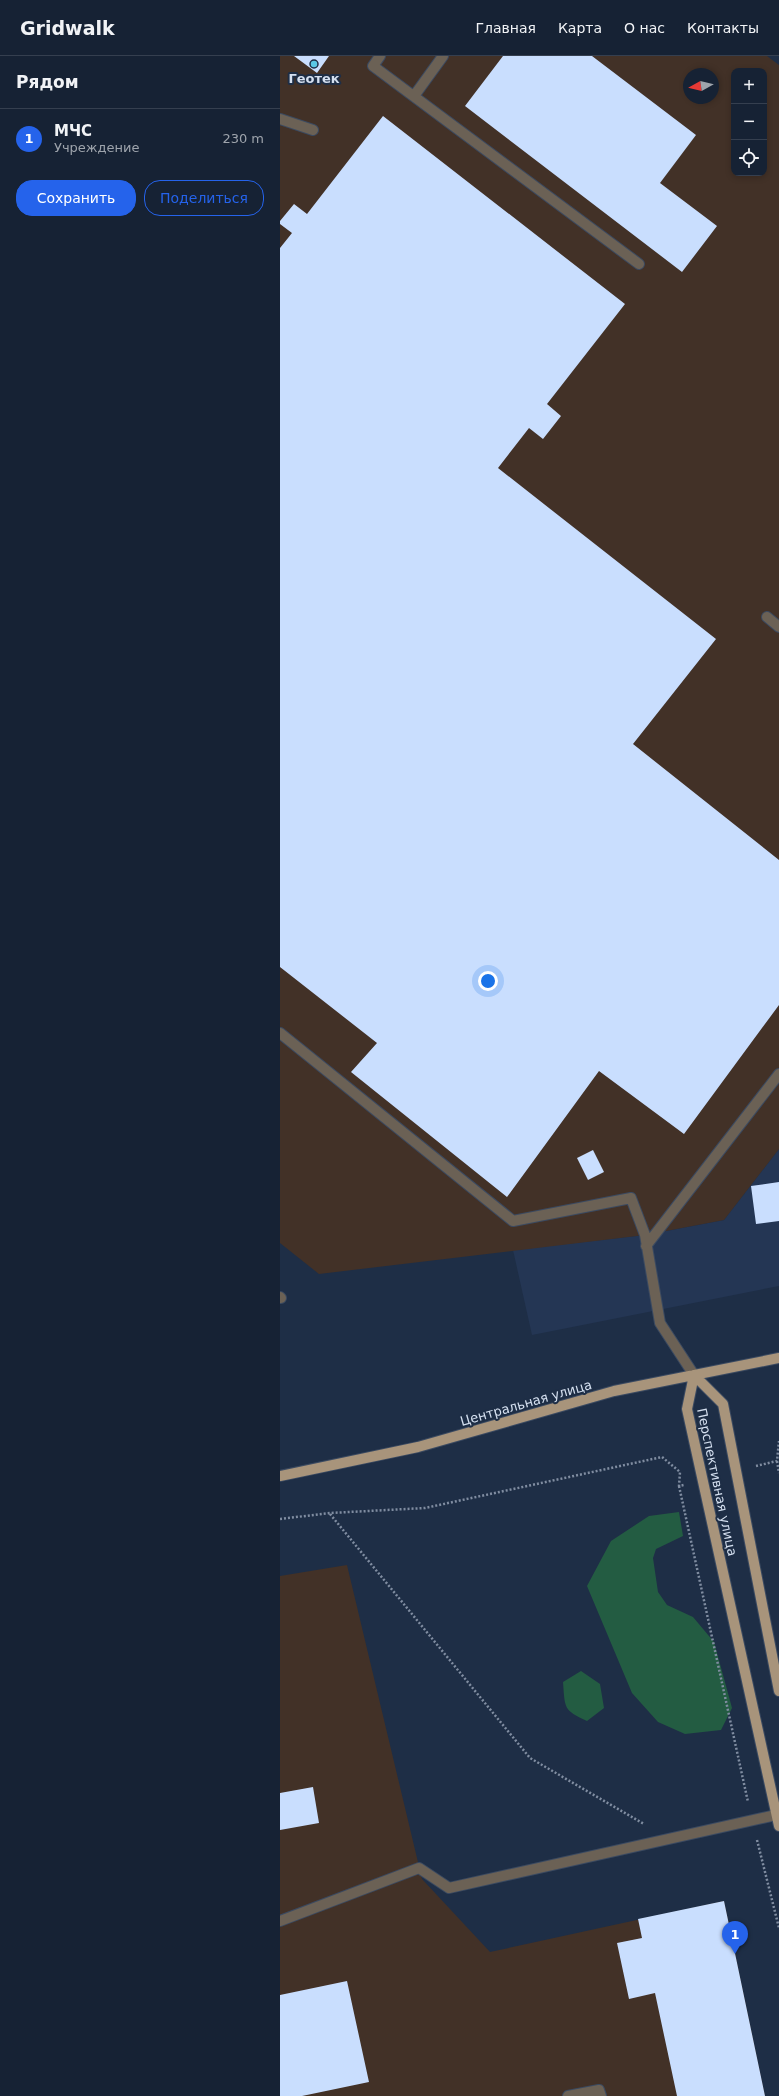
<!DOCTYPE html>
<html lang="ru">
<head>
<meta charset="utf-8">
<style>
  body { margin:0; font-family:"DejaVu Sans",sans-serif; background:#232f40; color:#f1f3f6 }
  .controls { position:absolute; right:12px; top:12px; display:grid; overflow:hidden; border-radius:8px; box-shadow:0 2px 6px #0003 }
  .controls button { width:36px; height:36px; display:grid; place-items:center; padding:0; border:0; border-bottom:1px solid #353f4f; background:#162234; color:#f1f3f6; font:20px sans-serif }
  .compass { position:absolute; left:403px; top:12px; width:36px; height:36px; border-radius:50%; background:#162234; box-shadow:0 2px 6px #0003; rotate:262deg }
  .you { position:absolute; left:208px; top:925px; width:14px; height:14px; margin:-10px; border:3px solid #fff; border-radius:50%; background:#1a73e8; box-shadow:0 0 0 6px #1a73e833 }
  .badge { display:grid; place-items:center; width:26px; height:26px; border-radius:50%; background:#2563eb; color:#fff; font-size:13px; font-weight:700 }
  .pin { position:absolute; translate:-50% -33px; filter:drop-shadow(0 1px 2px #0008) }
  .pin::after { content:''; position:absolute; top:21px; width:14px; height:12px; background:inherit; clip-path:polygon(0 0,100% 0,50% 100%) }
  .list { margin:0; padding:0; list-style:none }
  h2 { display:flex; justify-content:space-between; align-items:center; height:52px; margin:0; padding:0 16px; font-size:17px }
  h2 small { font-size:13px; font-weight:400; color:#9ea4ac }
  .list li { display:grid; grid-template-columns:26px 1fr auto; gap:12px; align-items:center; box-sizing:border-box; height:60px; padding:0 16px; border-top:1px solid #353f4f }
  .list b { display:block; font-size:15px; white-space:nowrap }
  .list p { margin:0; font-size:13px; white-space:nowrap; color:#9ea4ac }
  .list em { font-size:13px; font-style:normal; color:#9ea4ac }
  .actions { display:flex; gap:8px; padding:12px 16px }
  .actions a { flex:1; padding:9px 0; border:1px solid #2563eb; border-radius:16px; text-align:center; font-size:14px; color:#2563eb }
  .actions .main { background:#2563eb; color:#fff }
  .icon { flex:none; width:22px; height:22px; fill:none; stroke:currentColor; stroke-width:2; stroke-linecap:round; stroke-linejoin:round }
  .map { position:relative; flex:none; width:499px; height:2040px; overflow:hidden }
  header { display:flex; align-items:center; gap:24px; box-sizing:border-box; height:56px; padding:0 20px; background:#162234; border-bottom:1px solid #353f4f }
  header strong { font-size:19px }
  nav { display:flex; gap:22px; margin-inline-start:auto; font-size:14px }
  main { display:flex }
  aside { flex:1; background:#162234 }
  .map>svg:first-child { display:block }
  .built { fill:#243654 }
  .industrial { fill:#423127; fill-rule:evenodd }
  .green { fill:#235c42 }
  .building { fill:#c9defe }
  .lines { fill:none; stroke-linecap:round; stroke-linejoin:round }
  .lane-casing { stroke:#3b4a61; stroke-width:12 }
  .primary-casing { stroke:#3b4a61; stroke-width:12 }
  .path { stroke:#808da1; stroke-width:2.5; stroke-dasharray:2 2; stroke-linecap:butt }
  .lane { stroke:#6b6155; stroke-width:10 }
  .primary { stroke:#a8947b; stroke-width:10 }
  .poi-dot { fill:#5ac8e6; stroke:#1e2e46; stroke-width:1.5 }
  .labels { text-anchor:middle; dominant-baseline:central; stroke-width:4; stroke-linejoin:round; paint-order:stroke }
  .poi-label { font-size:13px; font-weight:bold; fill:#d5e0f0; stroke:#1e2e46 }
  .street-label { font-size:13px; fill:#d5e0f0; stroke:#1e2e46 }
</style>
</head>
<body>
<header>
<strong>Gridwalk</strong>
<nav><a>Главная</a><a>Карта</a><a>О нас</a><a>Контакты</a></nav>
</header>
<main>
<aside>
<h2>Рядом<small></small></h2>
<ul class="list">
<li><span class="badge">1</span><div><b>МЧС</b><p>Учреждение</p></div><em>230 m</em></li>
</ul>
<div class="actions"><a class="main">Сохранить</a><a>Поделиться</a></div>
</aside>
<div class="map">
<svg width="499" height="2040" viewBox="0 0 499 2040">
  <rect width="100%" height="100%" fill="#1e2e46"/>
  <path class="built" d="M499,1093V1230L252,1279L233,1194L365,1179L444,1164Z"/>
  <path class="industrial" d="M0,0H487L499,9V1093L444,1164L365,1179L39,1218L0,1187ZM454,15H484V117H454ZM409,18H433V42H409Z
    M67,1509L142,1823L210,1896L444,1845L485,2040H0V1520Z"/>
  <path class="green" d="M399,1456L403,1480L376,1493L373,1502L378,1536L387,1549L413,1561L434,1586L452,1652L441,1674L405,1678L378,1666L352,1637L307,1530L331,1485L369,1460Z
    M301,1615L320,1628L324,1652L307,1665C283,1654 285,1652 283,1626Z"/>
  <path class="building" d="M14,0H49L37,17Z
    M223,0H312L416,79L380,127L437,170L402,216L185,50Z
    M103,60L345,248L267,348L281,360L263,383L249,372L218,412L436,583L353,688L499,804V949L404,1078L319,1015L227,1141L71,1016L97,987L0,911V192L12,177L0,168V165L14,148L27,158Z
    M313,1094L324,1116L308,1124L297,1102Z
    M499,1126V1165L476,1168L471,1130Z
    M33,1731L39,1767L0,1774V1737Z
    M444,1845L485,2040H397L375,1937L349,1943L337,1887L362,1882L358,1863Z
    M67,1925L89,2026L22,2040H0V1939Z"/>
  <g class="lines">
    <g class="lane-casing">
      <path id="lane" d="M100,0L93,10L359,208
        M134,40L163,0
        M0,63L33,74
        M487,561L499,571
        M0,977L233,1165L351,1142L365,1179L380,1267L414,1319
        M366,1190L499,1018
        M0,1241L1,1242
        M0,1865L139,1812L169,1832L496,1759
        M288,2040L319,2034L321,2040"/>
    </g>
    <g class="primary-casing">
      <path id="primary" d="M414,1319L407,1353L499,1770
        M414,1319L443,1348L499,1635
        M0,1420L138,1391L334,1335L499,1302"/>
    </g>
    <path class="path" d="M497,1405L499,1417
      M476,1410L497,1405L499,1385
      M399,1430L468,1746
      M50,1458L250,1702L364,1768
      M0,1463L50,1457L145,1452L382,1401L400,1416L399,1430L404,1429
      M477,1784L499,1872"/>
    <use href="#lane" class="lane"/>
    <use href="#primary" class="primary"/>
  </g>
  <circle class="poi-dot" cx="34" cy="8" r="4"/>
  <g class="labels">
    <g class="poi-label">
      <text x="34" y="22">Геотек</text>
    </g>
    <g class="street-label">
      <text transform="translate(246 1347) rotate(-16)">Центральная улица</text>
      <text transform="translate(437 1426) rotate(78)">Перспективная улица</text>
    </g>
  </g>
</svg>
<div class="controls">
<button>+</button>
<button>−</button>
<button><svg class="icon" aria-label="locate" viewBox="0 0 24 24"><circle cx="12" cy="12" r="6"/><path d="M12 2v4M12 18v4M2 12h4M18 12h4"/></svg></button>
</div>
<svg class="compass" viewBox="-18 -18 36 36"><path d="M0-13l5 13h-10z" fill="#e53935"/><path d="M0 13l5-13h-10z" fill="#9ea4ac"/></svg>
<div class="you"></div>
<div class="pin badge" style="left:455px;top:1898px">1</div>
</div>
</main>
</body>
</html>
